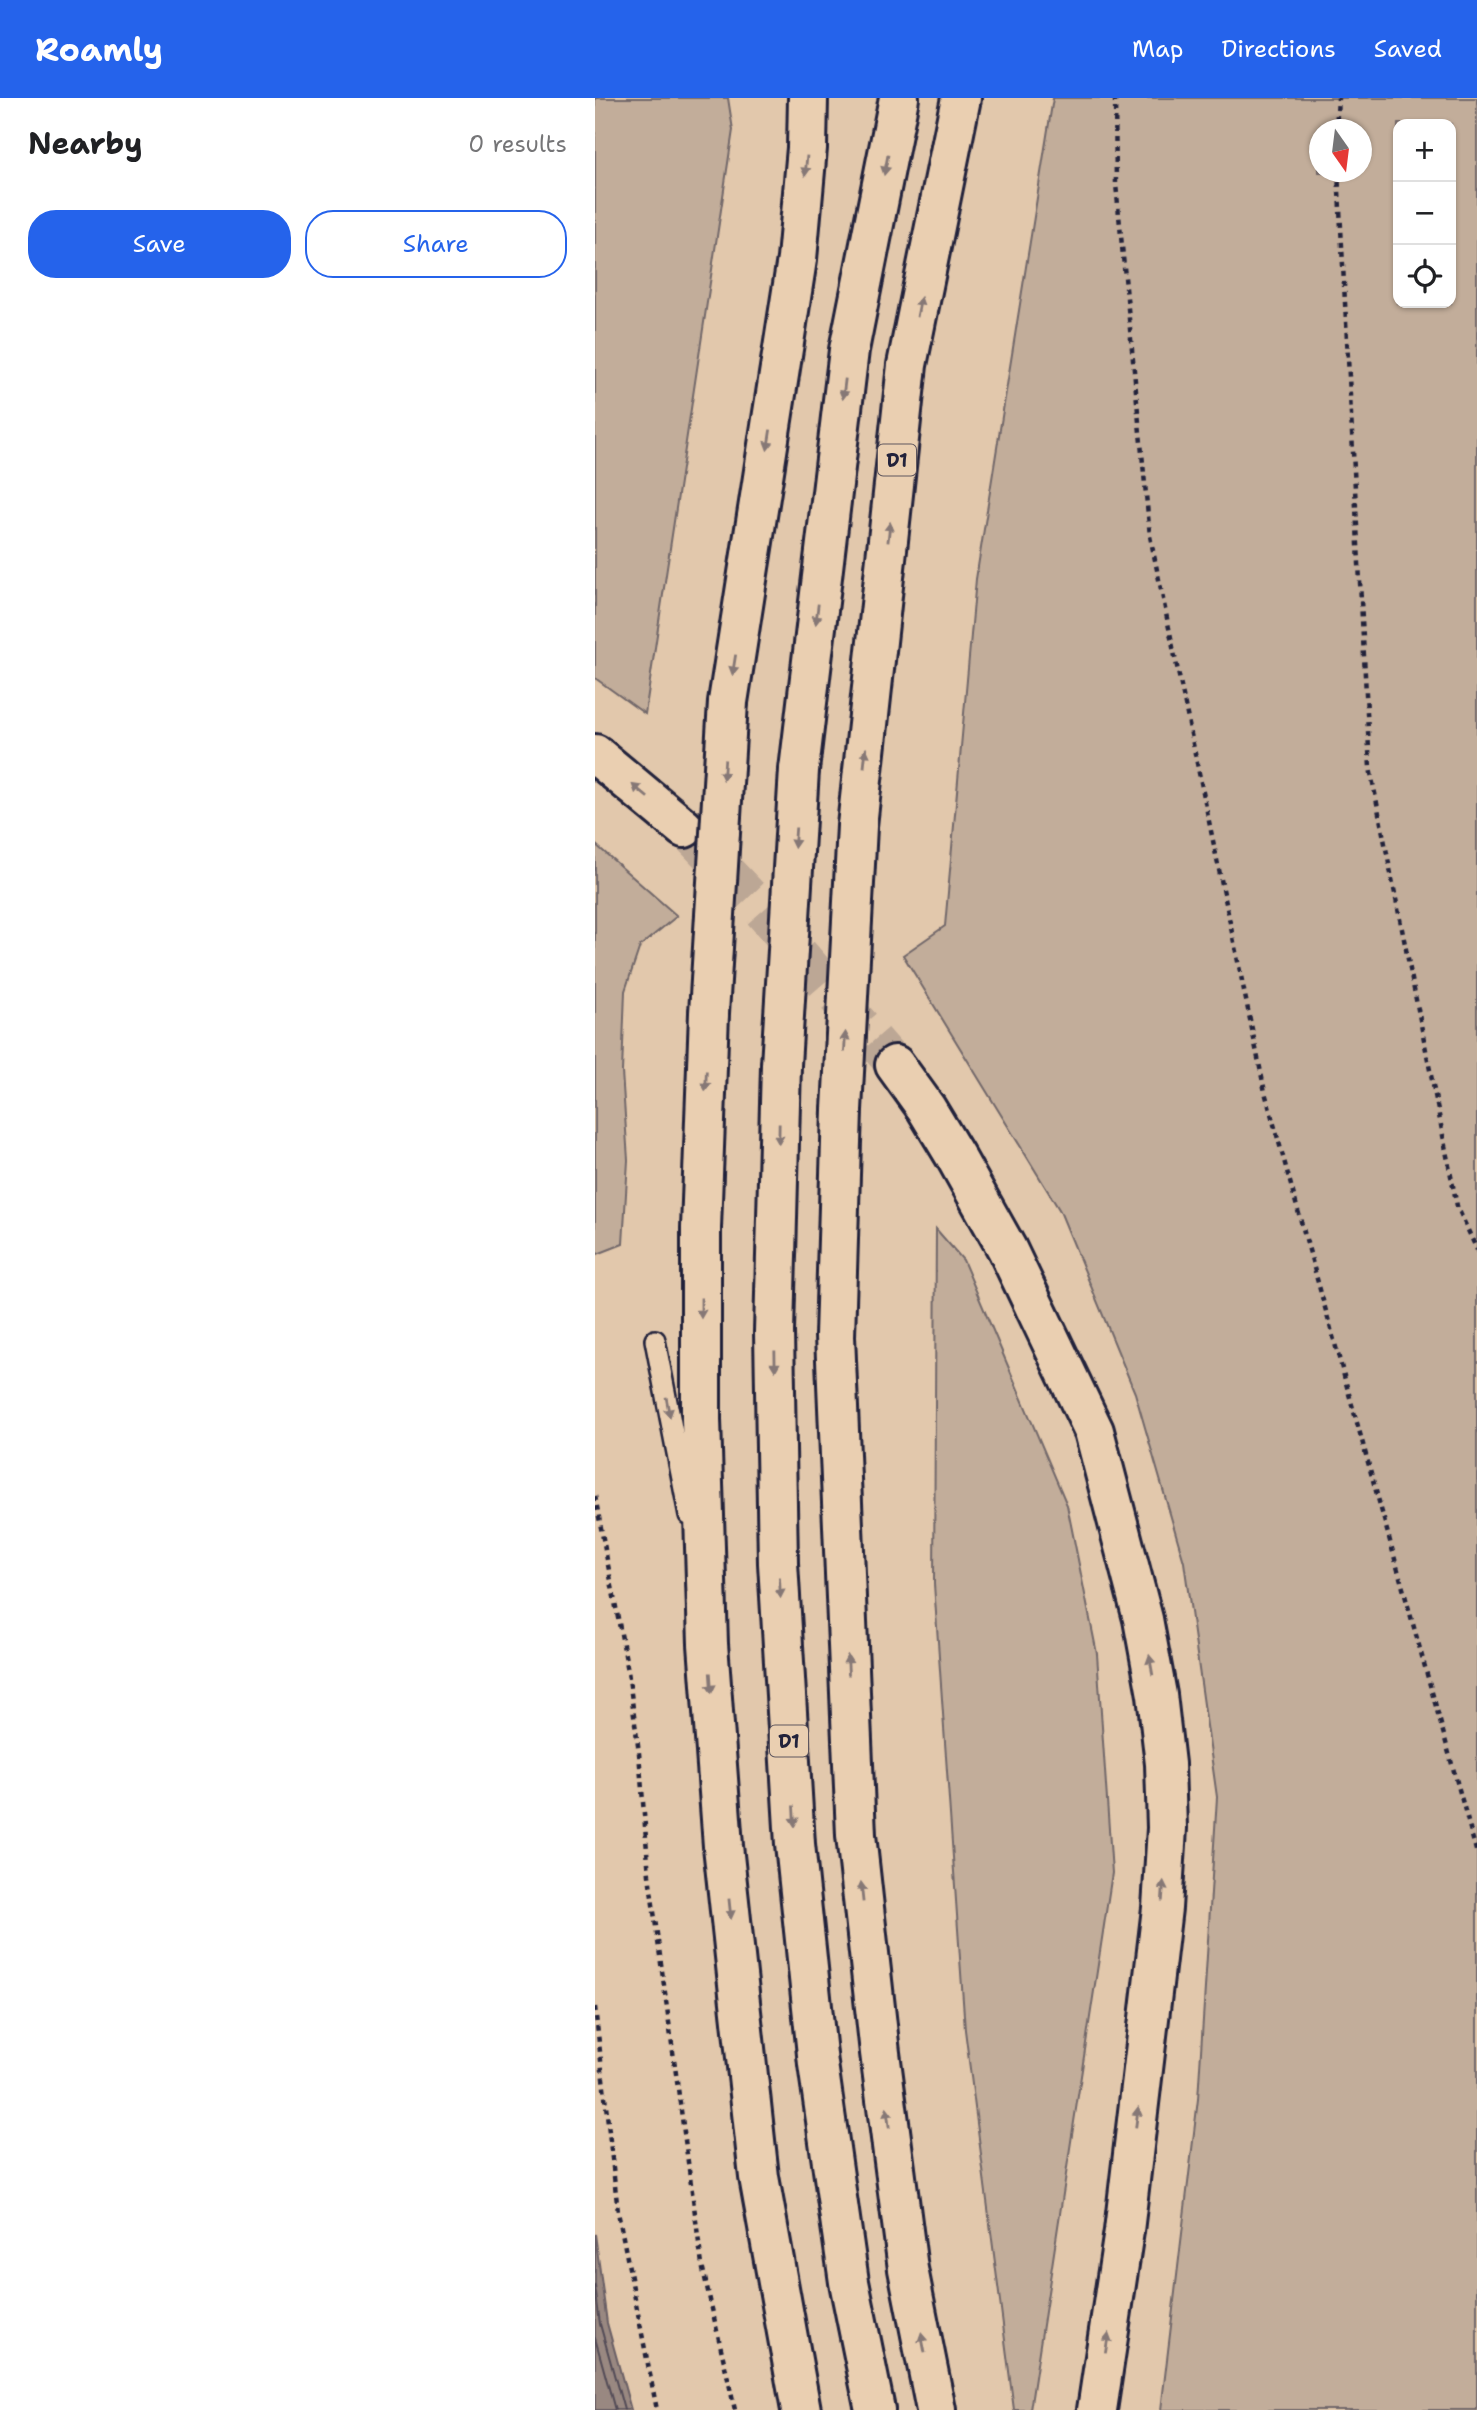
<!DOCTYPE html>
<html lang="en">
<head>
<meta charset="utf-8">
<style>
  body { margin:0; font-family:"Shantell Sans",sans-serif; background:#f2f2f2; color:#202124 }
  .controls { position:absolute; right:21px; top:21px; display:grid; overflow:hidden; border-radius:14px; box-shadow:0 2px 5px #0004 }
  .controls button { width:63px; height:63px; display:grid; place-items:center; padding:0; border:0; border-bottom:2px solid #e0e0e0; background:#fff; color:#202124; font:35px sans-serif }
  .compass { position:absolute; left:714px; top:21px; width:63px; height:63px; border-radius:50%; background:#fff; box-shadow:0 2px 5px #0004; rotate:166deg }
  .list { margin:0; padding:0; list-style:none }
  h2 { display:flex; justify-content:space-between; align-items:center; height:91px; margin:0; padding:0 28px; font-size:30px }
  h2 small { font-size:23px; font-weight:400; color:#757577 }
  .actions { display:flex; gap:14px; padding:21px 28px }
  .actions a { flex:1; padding:16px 0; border:2px solid #2563eb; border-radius:28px; text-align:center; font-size:24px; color:#2563eb }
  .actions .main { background:#2563eb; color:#fff }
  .icon { flex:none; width:38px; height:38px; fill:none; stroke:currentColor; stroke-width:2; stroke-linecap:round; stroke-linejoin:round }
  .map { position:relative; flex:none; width:882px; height:2312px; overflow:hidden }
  header { display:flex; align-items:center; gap:42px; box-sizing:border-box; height:98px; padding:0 35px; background:#2563eb; color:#fff }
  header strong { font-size:33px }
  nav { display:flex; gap:38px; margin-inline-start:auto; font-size:24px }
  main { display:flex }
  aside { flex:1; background:#fff }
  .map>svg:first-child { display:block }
  .green { fill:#c2ad9a; stroke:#72686a; stroke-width:2; fill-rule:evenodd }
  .water { fill:#998881; stroke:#695f65; stroke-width:2 }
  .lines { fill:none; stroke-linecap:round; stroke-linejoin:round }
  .shore { stroke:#524b57; stroke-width:2 }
  .highway-tunnel { stroke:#bca795; stroke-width:38; stroke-dasharray:38 19; stroke-linecap:butt }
  .lane-casing { stroke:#22223b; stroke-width:24 }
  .highway-casing { stroke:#22223b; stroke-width:44 }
  .path { stroke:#22223b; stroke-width:4.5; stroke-dasharray:5 5; stroke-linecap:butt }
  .lane { stroke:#eacfb1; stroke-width:19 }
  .highway { stroke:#eacfb1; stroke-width:38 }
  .highway-bridge-casing { stroke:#22223b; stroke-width:44; stroke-linecap:butt }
  .highway-bridge { stroke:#eacfb1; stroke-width:38 }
  .oneway { fill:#867876 }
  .labels { text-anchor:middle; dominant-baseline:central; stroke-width:7; stroke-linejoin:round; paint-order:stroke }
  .shield { fill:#eacfb1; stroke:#5e565e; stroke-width:2 }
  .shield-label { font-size:19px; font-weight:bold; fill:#22223b }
</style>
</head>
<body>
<header>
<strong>Roamly</strong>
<nav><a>Map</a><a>Directions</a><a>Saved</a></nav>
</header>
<main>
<aside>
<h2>Nearby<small>0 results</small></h2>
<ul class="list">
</ul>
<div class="actions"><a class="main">Save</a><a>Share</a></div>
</aside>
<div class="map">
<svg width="882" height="2312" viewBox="0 0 882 2312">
  <rect width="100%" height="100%" fill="#e2c8ac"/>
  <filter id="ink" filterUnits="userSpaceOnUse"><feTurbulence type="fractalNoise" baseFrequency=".0143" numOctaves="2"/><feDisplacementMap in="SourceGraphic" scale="14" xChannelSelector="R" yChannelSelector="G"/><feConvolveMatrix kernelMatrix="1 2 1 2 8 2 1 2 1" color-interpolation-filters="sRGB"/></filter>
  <g filter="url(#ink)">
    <path class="green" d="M0,0H133L138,32L50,616L0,580Z
      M458,0H882V2312H566L603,2001L622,1699L589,1464L540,1295L465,1113L308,857L350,828L381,481ZM803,26H856V205H803ZM724,32H766V74H724Z
      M0,746L82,818L45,848L30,893L27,974L33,1062L28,1146L0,1157Z
      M341,1131L368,1162L472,1407L502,1556L517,1775L435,2312H419L370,1932L339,1486Z"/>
    <path class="water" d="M0,2136L12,2225L36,2312H0Z"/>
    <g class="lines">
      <path class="shore" d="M0,2188L5,2226L29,2312
        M0,2240L20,2312"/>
      <path class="highway-tunnel" d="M89,730L155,799L300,967"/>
      <g class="lane-casing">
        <path id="lane" d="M60,1242L94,1417"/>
      </g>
      <g class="highway-casing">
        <path id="highway" d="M133,604L202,161L212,50L213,0
          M0,656L89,730
          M204,672L254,252L304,0
          M262,728L312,267L366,0
          M114,915L106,1130V1321L113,1546L128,1748L164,2079L206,2312
          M186,967L179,1234L183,1465L200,1746L223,1966L254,2184L280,2312
          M300,967L331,1010L360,1058L412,1151L499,1333L548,1521L562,1597L570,1666L572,1730L567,1810L529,2133L502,2312
          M247,1012L240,1238L261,1737L285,1955L313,2171L341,2312"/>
      </g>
      <path class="path" d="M520,0L521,86L555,438L670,994L882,1756
        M741,32L743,0
        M743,74L775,670L862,1108L882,1152
        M0,1398L33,1573L44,1655L54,1777L107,2167L140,2312
        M0,1909L23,2114L62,2312"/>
      <use href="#lane" class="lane"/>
      <use href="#highway" class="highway"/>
      <g class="highway-bridge-casing">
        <path id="highway-bridge" d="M114,915L133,604
          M186,967L204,672
          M247,1012L262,728"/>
      </g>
      <use href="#highway-bridge" class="highway-bridge"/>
    </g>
    <defs><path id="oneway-solid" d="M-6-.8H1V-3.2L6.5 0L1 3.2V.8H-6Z" transform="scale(1.75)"/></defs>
    <g class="oneway">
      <use href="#oneway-solid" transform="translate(291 67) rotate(101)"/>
      <use href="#oneway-solid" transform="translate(211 68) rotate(95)"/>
      <use href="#oneway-solid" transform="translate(324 209) rotate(-79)"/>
      <use href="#oneway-solid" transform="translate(249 291) rotate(97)"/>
      <use href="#oneway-solid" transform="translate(174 342) rotate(99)"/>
      <use href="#oneway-solid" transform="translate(294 434) rotate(-84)"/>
      <use href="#oneway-solid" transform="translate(222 516) rotate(97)"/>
      <use href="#oneway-solid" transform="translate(139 567) rotate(99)"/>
      <use href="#oneway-solid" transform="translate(270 660) rotate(-84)"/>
      <use href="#oneway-solid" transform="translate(129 672) rotate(94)"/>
      <use href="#oneway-solid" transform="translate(45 693) rotate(-140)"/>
      <use href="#oneway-solid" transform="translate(200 740) rotate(94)"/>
      <use href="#oneway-solid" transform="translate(250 944) rotate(-87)"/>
      <use href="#oneway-solid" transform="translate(111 983) rotate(92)"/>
      <use href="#oneway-solid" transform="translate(184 1036) rotate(91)"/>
      <use href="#oneway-solid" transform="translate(106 1210) rotate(90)"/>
      <use href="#oneway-solid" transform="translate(180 1263) rotate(89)"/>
      <use href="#oneway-solid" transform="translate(73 1309) rotate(79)"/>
      <use href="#oneway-solid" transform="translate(185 1490) rotate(87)"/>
      <use href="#oneway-solid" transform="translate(253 1567) rotate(-93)"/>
      <use href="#oneway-solid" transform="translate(556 1567) rotate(-100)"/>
      <use href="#oneway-solid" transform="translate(116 1585) rotate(86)"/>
      <use href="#oneway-solid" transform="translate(199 1718) rotate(87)"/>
      <use href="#oneway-solid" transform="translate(568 1793) rotate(-86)"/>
      <use href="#oneway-solid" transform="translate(267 1794) rotate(-96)"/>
      <use href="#oneway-solid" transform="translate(135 1811) rotate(84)"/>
      <use href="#oneway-solid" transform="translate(542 2019) rotate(-83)"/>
      <use href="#oneway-solid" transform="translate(293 2020) rotate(-97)"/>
      <use href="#oneway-solid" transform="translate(328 2245) rotate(-101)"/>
      <use href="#oneway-solid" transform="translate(512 2245) rotate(-81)"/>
    </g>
  </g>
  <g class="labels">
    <g class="shield">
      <rect x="283" y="346.5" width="38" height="31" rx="5"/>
      <rect x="175" y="1627.5" width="38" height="31" rx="5"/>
    </g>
    <g class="shield-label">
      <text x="302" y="362">D1</text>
      <text x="194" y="1643">D1</text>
    </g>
  </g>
</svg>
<div class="controls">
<button>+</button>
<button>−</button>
<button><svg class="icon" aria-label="locate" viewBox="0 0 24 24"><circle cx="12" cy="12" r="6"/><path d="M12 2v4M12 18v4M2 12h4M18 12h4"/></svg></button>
</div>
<svg class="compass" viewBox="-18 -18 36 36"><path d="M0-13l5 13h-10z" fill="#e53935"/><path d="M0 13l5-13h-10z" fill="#757577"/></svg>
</div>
</main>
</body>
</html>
